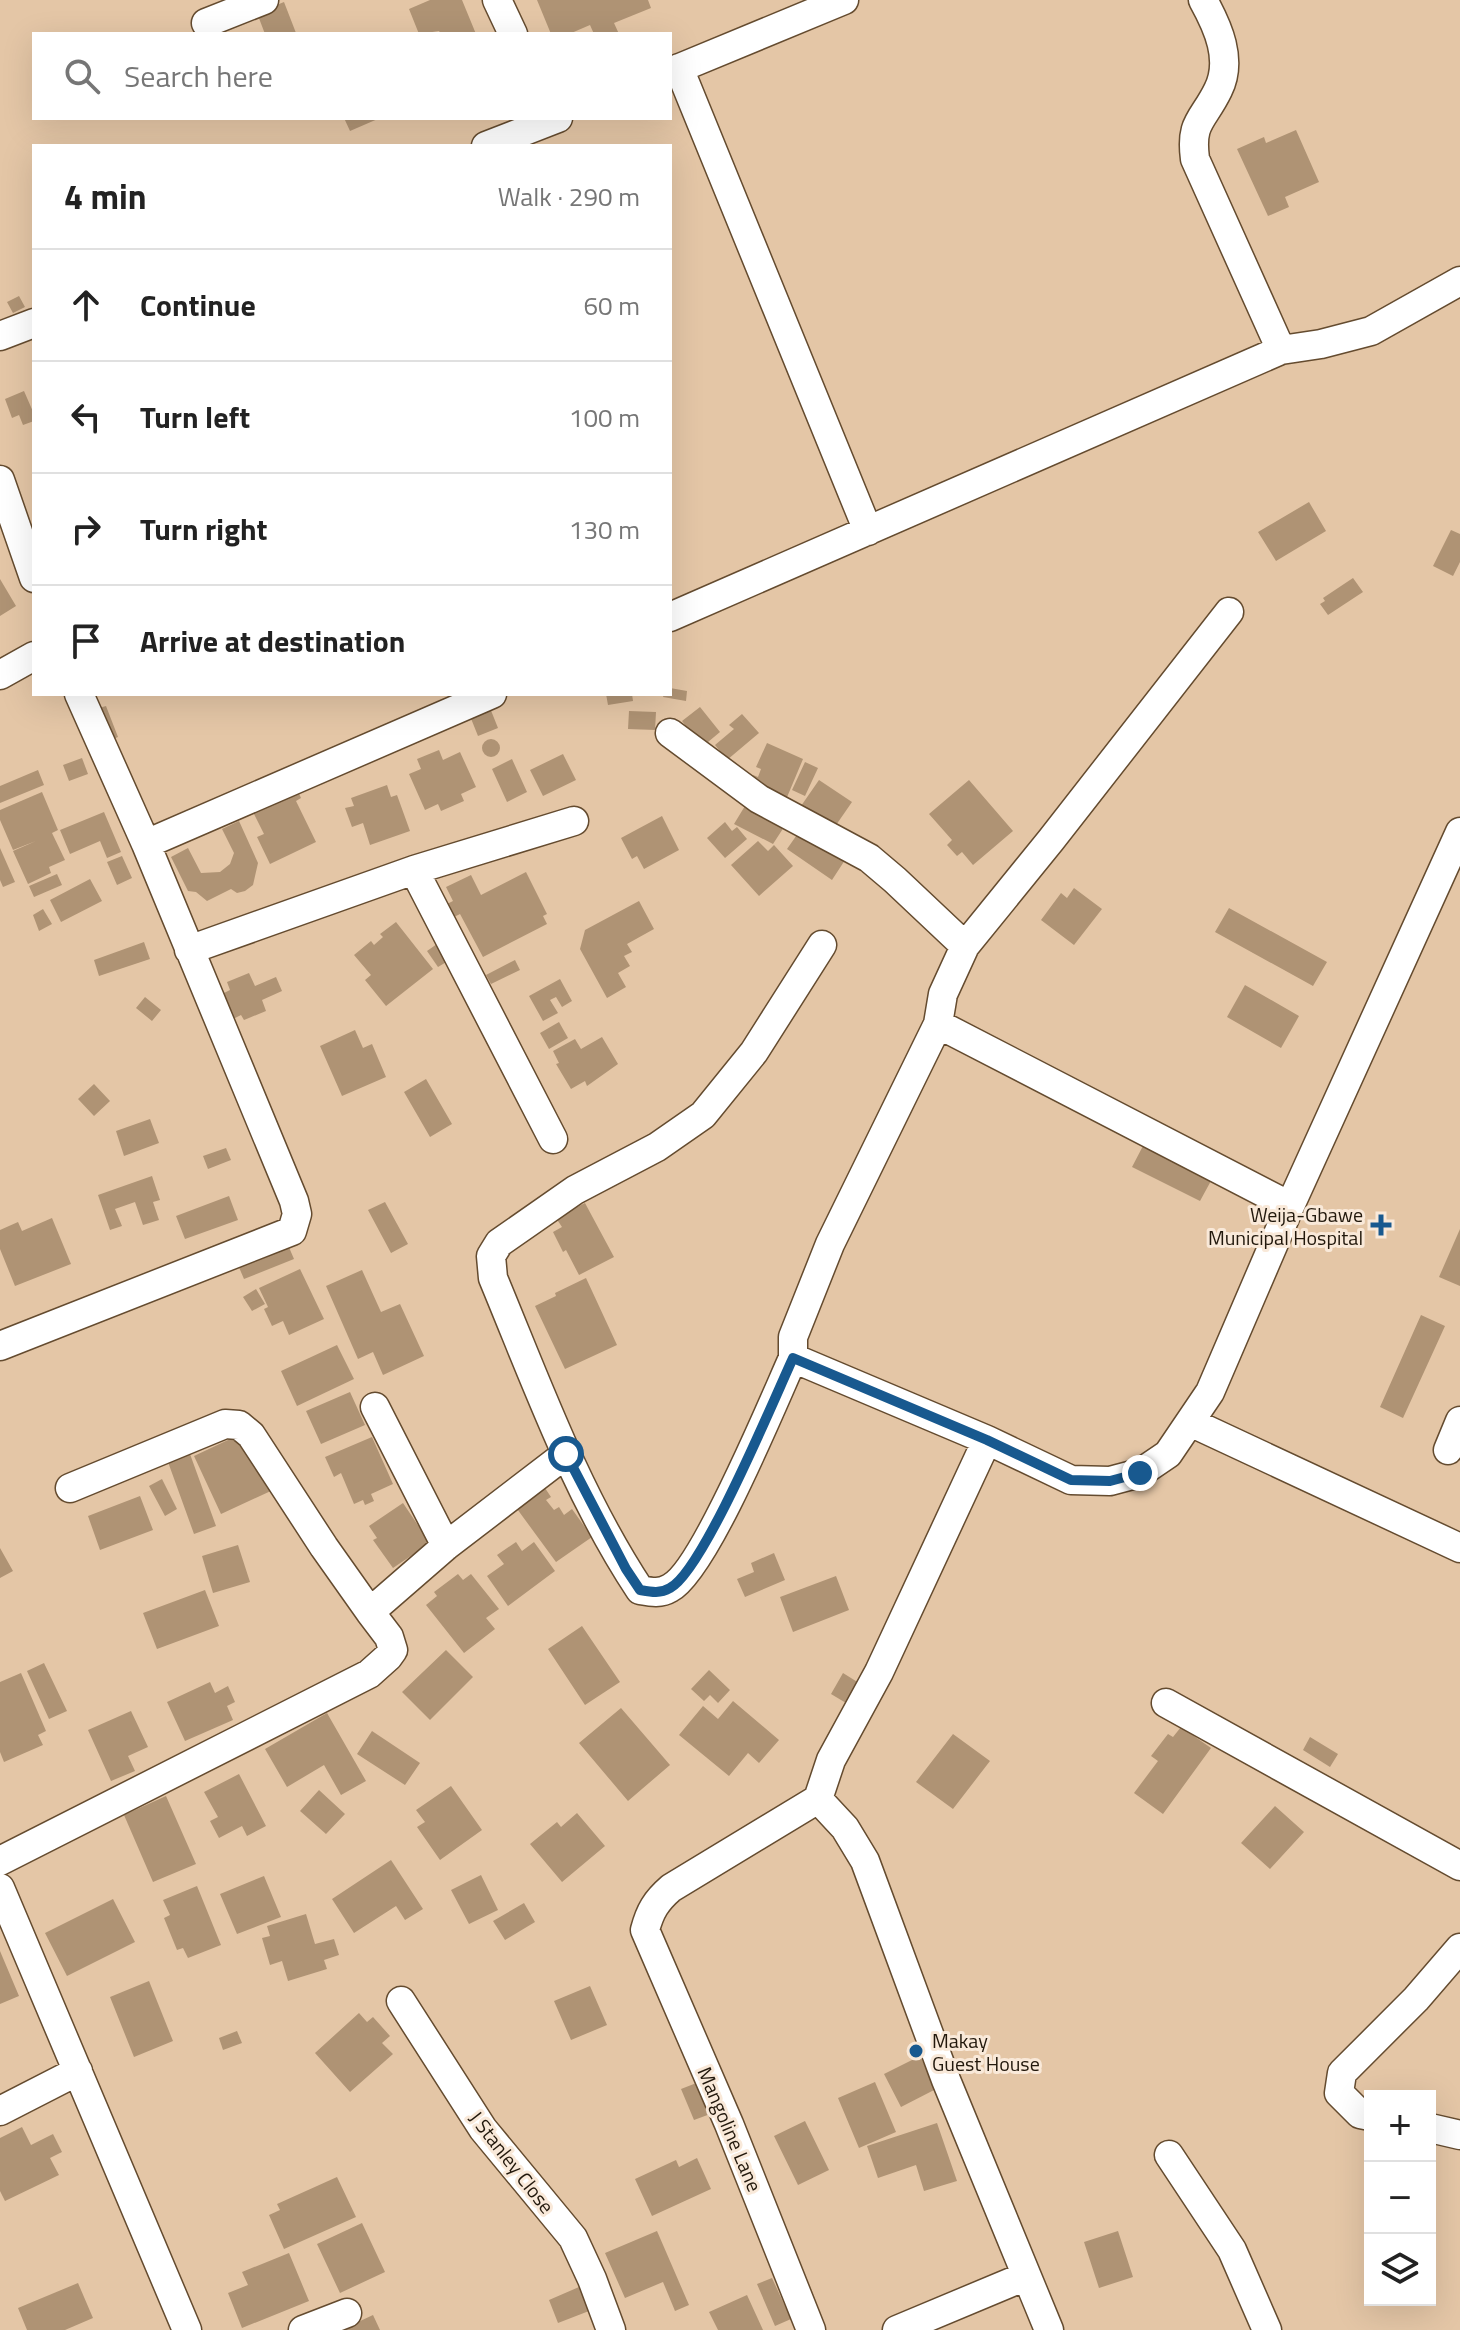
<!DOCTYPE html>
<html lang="en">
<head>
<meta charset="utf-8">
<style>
  body { margin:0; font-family:"Titillium Web",sans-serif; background:#f2f2f2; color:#222 }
  .controls { position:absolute; right:24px; bottom:24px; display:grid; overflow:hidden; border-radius:0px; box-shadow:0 8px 32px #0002 }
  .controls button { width:72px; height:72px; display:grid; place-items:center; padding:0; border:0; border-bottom:2px solid #e0e0e0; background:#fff; color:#222; font:40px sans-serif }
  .stop { position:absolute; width:24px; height:24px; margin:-18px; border:6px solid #18598f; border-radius:50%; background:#fff }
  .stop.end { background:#18598f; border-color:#fff; box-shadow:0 2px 8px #0008 }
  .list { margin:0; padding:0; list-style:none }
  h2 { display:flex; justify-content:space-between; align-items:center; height:104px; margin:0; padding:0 32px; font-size:34px }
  h2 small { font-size:26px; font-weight:400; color:#767676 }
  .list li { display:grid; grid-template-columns:52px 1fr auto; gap:24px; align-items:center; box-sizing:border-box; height:112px; padding:0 32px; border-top:2px solid #e0e0e0 }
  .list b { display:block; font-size:30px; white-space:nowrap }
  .list em { font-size:26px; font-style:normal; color:#767676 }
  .icon { flex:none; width:44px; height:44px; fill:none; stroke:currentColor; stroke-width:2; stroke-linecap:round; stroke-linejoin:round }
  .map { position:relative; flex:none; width:1460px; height:2330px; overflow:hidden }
  .search { position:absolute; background:#fff; box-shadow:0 8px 32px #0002; left:32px; top:32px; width:640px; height:88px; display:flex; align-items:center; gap:20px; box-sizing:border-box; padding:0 28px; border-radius:0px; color:#767676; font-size:30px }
  .panel { position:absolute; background:#fff; box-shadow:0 8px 32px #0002; left:32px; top:144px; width:640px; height:552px; border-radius:0px }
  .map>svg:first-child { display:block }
  .building { fill:#af9374 }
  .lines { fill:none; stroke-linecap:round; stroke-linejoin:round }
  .minor-casing { stroke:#644b2f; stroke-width:31 }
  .minor { stroke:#fff; stroke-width:28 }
  .route { stroke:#18598f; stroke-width:10 }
  .poi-dot { fill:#18598f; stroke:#f9e9d9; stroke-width:3 }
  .labels { text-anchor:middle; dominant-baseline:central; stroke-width:6; stroke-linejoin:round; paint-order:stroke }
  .poi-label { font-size:20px; fill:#22180c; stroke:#f9e9d9; text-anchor:end }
  .street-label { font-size:20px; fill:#22180c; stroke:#f9e9d9 }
</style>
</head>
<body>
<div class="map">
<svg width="1460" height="2330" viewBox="0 0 1460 2330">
  <rect width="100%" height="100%" fill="#e4c6a6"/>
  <path class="building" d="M430,0H462L476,34H441L439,31L419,34L409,9Z
    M537,0H648L651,8L614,23L619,34H594L590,25L569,34H551Z
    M284,2L296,33L265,34L257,13Z
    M344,118H380L350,131Z
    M1296,130L1319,182L1285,197L1289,207L1268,216L1237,149L1264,137L1266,143Z
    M19,296L25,307L13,313L7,302Z
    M24,391L34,414V421L23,425L19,415L12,418L5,399Z
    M1309,502L1326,531L1276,561L1258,532Z
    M1451,530L1460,534V562L1453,576L1433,566Z
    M1353,578L1363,592L1328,615L1320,604L1325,601L1323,598Z
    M0,579L16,606L0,616Z
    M670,688L687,691L686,701L663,697L664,694H670Z
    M606,694H632L633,701L608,705Z
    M106,706L118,737L111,740L99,708Z
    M700,707L720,732L702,747L682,721Z
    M490,708L498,728L478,736L470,716Z
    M629,711L656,712L655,730L628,729Z
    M742,714L759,733L727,760L715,745L734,729L729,725Z
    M482 748a9 9 0 1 1 18 0a9 9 0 1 1-18 0Z
    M767,743L803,759L785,802L748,786L753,775L758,777L761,769L756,767Z
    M439,750L443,760L460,752L476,787L461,794L464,801L441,811L438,804L425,810L409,774L421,769L417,759Z
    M563,754L576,780L543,796L530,770Z
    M82,758L88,774L69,781L63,765Z
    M512,759L527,792L507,802L492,769Z
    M805,762L818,768L805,796L792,790Z
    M38,770L44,785L0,803V786Z
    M819,780L852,802L834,828L801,806Z
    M969,780L1013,831L973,865L962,852L957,856L947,845L952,840L929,814Z
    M387,785L391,797L397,795L410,831L370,845L363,823L352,827L345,808L354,806L351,798Z
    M296,787L301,798L296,801L316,842L270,864L257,837L264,834L251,808Z
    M42,792L58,830L52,833L65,860L49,867L51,873L28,884L13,851L36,841L13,850L0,820V810Z
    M748,801L786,824L773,844L734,824Z
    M104,812L121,852L107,858L100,841L70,854L60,830Z
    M662,816L679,850L644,869L637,856L632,859L621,838Z
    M239,821L258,863L253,885L245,891L237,893L231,889L207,901L196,892L188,891L171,857L188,848L201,873L220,872L230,864L234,853L222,829Z
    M725,822L732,831L737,827L747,839L725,858L707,838Z
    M801,829L845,860L832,880L787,849Z
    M758,841L768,851L774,845L793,866L759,896L731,865Z
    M0,848L15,882L3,887L0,880Z
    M122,856L132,878L117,885L107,862Z
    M526,872L547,914L543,916L547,924L483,957L460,914L454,917L447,904L453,901L446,887L471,875L481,895Z
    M57,874L62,885L34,897L29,886Z
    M90,879L102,901L61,922L50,900Z
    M1074,888L1102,909L1074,945L1041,920L1061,893L1067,898Z
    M639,901L654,929L627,944L632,952L624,956L630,966L618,973L626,987L607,998L580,949L585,930Z
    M1229,908L1327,962L1313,986L1215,932Z
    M43,909L52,924L39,931L33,915Z
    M396,922L433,969L386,1006L365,980L371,975L354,955L371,941L374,945L383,937L380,934Z
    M144,942L150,959L99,976L94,960Z
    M437,944L448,961L438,967L427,951Z
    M515,960L520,970L491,984L486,975Z
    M249,973L255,986L276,977L282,991L262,1000L266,1011L244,1020L241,1015L233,1019L222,994L230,990L227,982Z
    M560,979L572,1001L562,1007L556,997L550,1000L558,1013L543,1021L529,996Z
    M1245,985L1299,1016L1281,1048L1227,1017Z
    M145,997L161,1010L152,1021L136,1008Z
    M559,1022L568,1038L549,1049L540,1033Z
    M355,1030L363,1048L372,1044L386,1077L342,1096L320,1046Z
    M602,1037L618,1064L587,1086L585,1081L571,1089L556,1064L559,1063L553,1051L575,1039L581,1049Z
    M426,1079L452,1124L430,1137L404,1092Z
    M94,1084L110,1101L94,1116L78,1099Z
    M150,1119L159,1143L124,1156L116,1131Z
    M1144,1144L1212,1179L1200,1201L1132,1167Z
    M226,1148L231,1160L208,1169L203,1156Z
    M152,1176L160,1200L153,1202L159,1220L143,1225L135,1202L115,1209L122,1226L110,1230L98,1195Z
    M229,1196L238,1220L185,1239L176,1216Z
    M385,1202L408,1244L391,1253L368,1210Z
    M585,1203L614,1257L579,1275L566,1250L563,1252L553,1232L562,1227L556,1218Z
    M52,1218L71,1264L15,1286L0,1249V1230L18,1222L22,1231Z
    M1460,1229V1286L1439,1277Z
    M285,1238L294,1259L244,1279L235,1258Z
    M300,1269L324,1319L289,1335L283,1321L272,1326L264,1309L268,1307L259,1288Z
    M362,1270L381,1312L400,1304L424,1356L383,1375L373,1352L358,1359L326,1286Z
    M586,1278L617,1345L565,1369L535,1306L556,1296L555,1293Z
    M256,1289L265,1304L252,1311L243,1297Z
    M1421,1315L1445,1326L1403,1418L1380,1407Z
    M337,1345L354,1379L297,1406L281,1371Z
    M350,1392L365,1425L321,1444L306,1411Z
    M245,1432L273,1490L221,1514L194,1456Z
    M372,1437L393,1484L371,1494L374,1501L365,1505L363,1500L354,1504L341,1473L334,1477L325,1457Z
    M190,1454L216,1526L194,1534L168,1462Z
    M162,1479L177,1509L165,1516L149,1486Z
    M541,1482L551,1497L546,1500L554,1510L559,1507L564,1515L572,1509L592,1537L556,1562L512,1502Z
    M140,1496L153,1530L100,1550L88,1516Z
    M403,1503L430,1543L393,1568L373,1540L377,1538L369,1526Z
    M516,1542L522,1551L534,1542L555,1571L508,1606L487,1576L504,1564L497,1555Z
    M238,1545L250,1582L213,1593L202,1556Z
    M0,1548L13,1571L0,1578Z
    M774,1553L785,1580L745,1597L737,1579L754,1572L751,1563Z
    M458,1574L463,1580L471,1574L499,1609L486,1618L495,1629L464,1653L426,1605L437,1596L434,1592Z
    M836,1576L849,1610L793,1632L780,1597Z
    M205,1590L219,1626L157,1649L143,1613Z
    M582,1626L620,1682L585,1705L548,1649Z
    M446,1650L473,1677L430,1720L402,1692Z
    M44,1663L67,1711L49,1719L27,1671Z
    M709,1670L730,1690L718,1703L710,1695L704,1701L691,1689Z
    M21,1673L46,1731L38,1735L43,1745L4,1762L0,1752V1682Z
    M843,1673L859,1683L846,1703L831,1694Z
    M210,1682L215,1693L228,1686L235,1702L227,1706L233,1720L185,1741L167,1702Z
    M733,1701L779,1740L759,1763L748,1753L729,1776L679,1735L703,1706L718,1719Z
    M621,1708L670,1765L628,1801L579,1743Z
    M131,1711L148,1747L128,1756L135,1771L111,1781L88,1730Z
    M327,1713L366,1781L341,1795L324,1765L287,1787L265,1749Z
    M1181,1727L1211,1748L1163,1814L1134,1793L1158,1761L1151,1756L1168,1734L1173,1737Z
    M372,1731L420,1763L405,1785L357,1754Z
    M953,1734L990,1761L953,1809L916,1782Z
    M1310,1737L1338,1754L1330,1767L1303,1750Z
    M239,1774L266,1826L247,1836L242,1826L219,1838L210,1821L218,1817L204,1792Z
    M451,1786L482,1830L440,1860L417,1827L425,1822L416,1810Z
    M319,1790L345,1814L326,1834L300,1811Z
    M166,1796L196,1864L153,1882L124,1815Z
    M1275,1806L1304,1832L1270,1869L1241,1843Z
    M577,1813L605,1846L562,1882L530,1844L557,1822L561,1827Z
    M391,1860L423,1909L405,1920L396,1906L354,1933L332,1899Z
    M481,1875L498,1910L469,1924L451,1890Z
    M264,1876L281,1917L237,1934L220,1894Z
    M197,1886L221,1945L188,1958L183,1948L177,1950L164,1918L170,1915L163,1900Z
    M113,1899L135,1942L67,1976L45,1933Z
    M524,1903L535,1922L505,1940L493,1921Z
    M306,1914L315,1944L334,1939L339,1955L324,1960L327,1969L288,1981L282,1961L270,1965L262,1938L270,1936L267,1926Z
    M0,1951L19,1996L0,2004Z
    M149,1981L173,2041L134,2057L110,1997Z
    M590,1986L607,2025L571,2040L554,2001Z
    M359,2013L367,2022L373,2017L390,2036L382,2043L393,2054L350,2092L315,2053Z
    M237,2031L242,2043L223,2050L219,2038Z
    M920,2056L936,2089L901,2107L884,2074Z
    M699,2082L713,2113L694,2120L681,2089Z
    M875,2082L896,2132L859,2148L838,2098Z
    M805,2121L829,2170L798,2185L774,2136Z
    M937,2123L957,2181L924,2191L916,2165L878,2178L867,2146Z
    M22,2127L31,2145L53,2134L62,2152L50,2158L59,2175L5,2201L0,2191V2138Z
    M697,2158L711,2189L652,2216L635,2179L676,2160L679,2167Z
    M337,2177L356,2217L284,2249L269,2215L280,2210L277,2204Z
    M362,2223L385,2272L340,2293L317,2244Z
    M657,2231L689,2305L675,2311L663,2282L625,2298L605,2253Z
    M1118,2231L1133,2277L1099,2288L1084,2242Z
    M289,2253L309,2301L242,2328L228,2293L248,2285L242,2272Z
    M772,2278L791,2319L775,2326L757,2284Z
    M78,2283L93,2318L65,2330H27L18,2308Z
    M579,2287L589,2311L558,2323L549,2300Z
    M747,2295L763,2330H718L709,2312Z
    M373,2315L380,2330H341Z"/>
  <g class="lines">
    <g class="minor-casing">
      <path id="minor" d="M497,0L513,34
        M206,23L264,0
        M679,68L868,531
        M670,72L844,0
        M486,146L558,118
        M0,336L34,323
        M1281,350L1321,344L1371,331L1460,281
        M0,480L34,578
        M670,617L1281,350L1195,159C1190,121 1203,121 1218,90C1233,60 1218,27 1203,0
        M0,675L34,656
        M670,733L759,799L869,858L895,880L965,946
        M146,844L492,694
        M414,870L553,1139
        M822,945L754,1052L703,1115L657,1147L575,1190L499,1243L491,1256L493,1278C537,1384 577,1495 640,1590C651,1592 660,1594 670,1588C704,1571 774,1400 793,1358V1337L830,1244L938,1024L943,994L965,946L1051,840L1229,612
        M189,950L414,870L574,821
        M938,1024L1290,1206
        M0,1346L292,1231L297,1214L294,1201L146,844L79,694
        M793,1358L987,1440L1071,1480L1110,1481L1140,1473L1168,1454L1210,1392L1290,1206L1460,832
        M375,1407L446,1546
        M1190,1422L1460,1548
        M1448,1450L1460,1421
        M70,1488L225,1424L239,1425L251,1435L324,1547L370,1612
        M1166,1703L1460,1866
        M818,1799L845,1828L865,1861L946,2080L1049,2330
        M0,1861L369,1674L388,1657L393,1650L389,1637L370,1612L446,1546L566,1454
        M0,1888L187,2330
        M401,2001L483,2129L573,2238L592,2279L611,2330
        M0,2111L78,2071
        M1370,2116L1360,2114L1339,2093L1342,2073L1416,1999L1460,1948
        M1430,2128L1460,2135
        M1169,2155L1232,2250L1267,2330
        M303,2330L347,2313
        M811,2330L729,2124L645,1930C650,1911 656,1901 671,1888L818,1799L831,1760L879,1672L987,1440
        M897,2330L1026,2276"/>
    </g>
    <use href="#minor" class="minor"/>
  </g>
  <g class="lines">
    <path class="route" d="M566,1454L626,1569L640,1590C651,1592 660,1594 670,1588C703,1571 774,1399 793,1358L987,1440L1071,1480L1110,1481L1140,1473"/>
  </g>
  <g class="poi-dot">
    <path d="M1377 1213h8v8h8v8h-8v8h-8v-8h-8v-8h8z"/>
    <circle cx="916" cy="2051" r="8"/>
  </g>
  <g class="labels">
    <g class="poi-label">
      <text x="1363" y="1214">Weija-Gbawe<tspan x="1363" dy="23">Municipal Hospital</tspan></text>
      <text x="932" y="2040" text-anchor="start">Makay<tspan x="932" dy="23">Guest House</tspan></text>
    </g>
    <g class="street-label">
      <text transform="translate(730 2129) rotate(67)">Mangoline Lane</text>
      <text transform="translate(512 2162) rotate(52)">J Stanley Close</text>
    </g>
  </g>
</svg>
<div class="controls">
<button>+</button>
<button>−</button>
<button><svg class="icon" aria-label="layers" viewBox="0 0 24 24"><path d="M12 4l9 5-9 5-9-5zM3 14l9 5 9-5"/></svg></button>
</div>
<div class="stop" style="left:566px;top:1454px"></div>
<div class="stop end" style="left:1140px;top:1473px"></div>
<div class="search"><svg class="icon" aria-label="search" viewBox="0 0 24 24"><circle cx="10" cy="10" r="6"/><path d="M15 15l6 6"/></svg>Search here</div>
<section class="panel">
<h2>4 min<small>Walk · 290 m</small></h2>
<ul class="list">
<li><svg class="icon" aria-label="ahead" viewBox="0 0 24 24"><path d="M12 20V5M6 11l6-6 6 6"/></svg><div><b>Continue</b></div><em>60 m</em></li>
<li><svg class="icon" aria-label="left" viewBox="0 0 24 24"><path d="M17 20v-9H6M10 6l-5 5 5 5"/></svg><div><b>Turn left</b></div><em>100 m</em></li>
<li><svg class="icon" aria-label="right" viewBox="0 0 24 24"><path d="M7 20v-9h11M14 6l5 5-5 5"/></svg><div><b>Turn right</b></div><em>130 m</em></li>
<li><svg class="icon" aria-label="arrive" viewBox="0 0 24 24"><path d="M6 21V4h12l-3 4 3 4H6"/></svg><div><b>Arrive at destination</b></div></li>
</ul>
</section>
</div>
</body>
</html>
